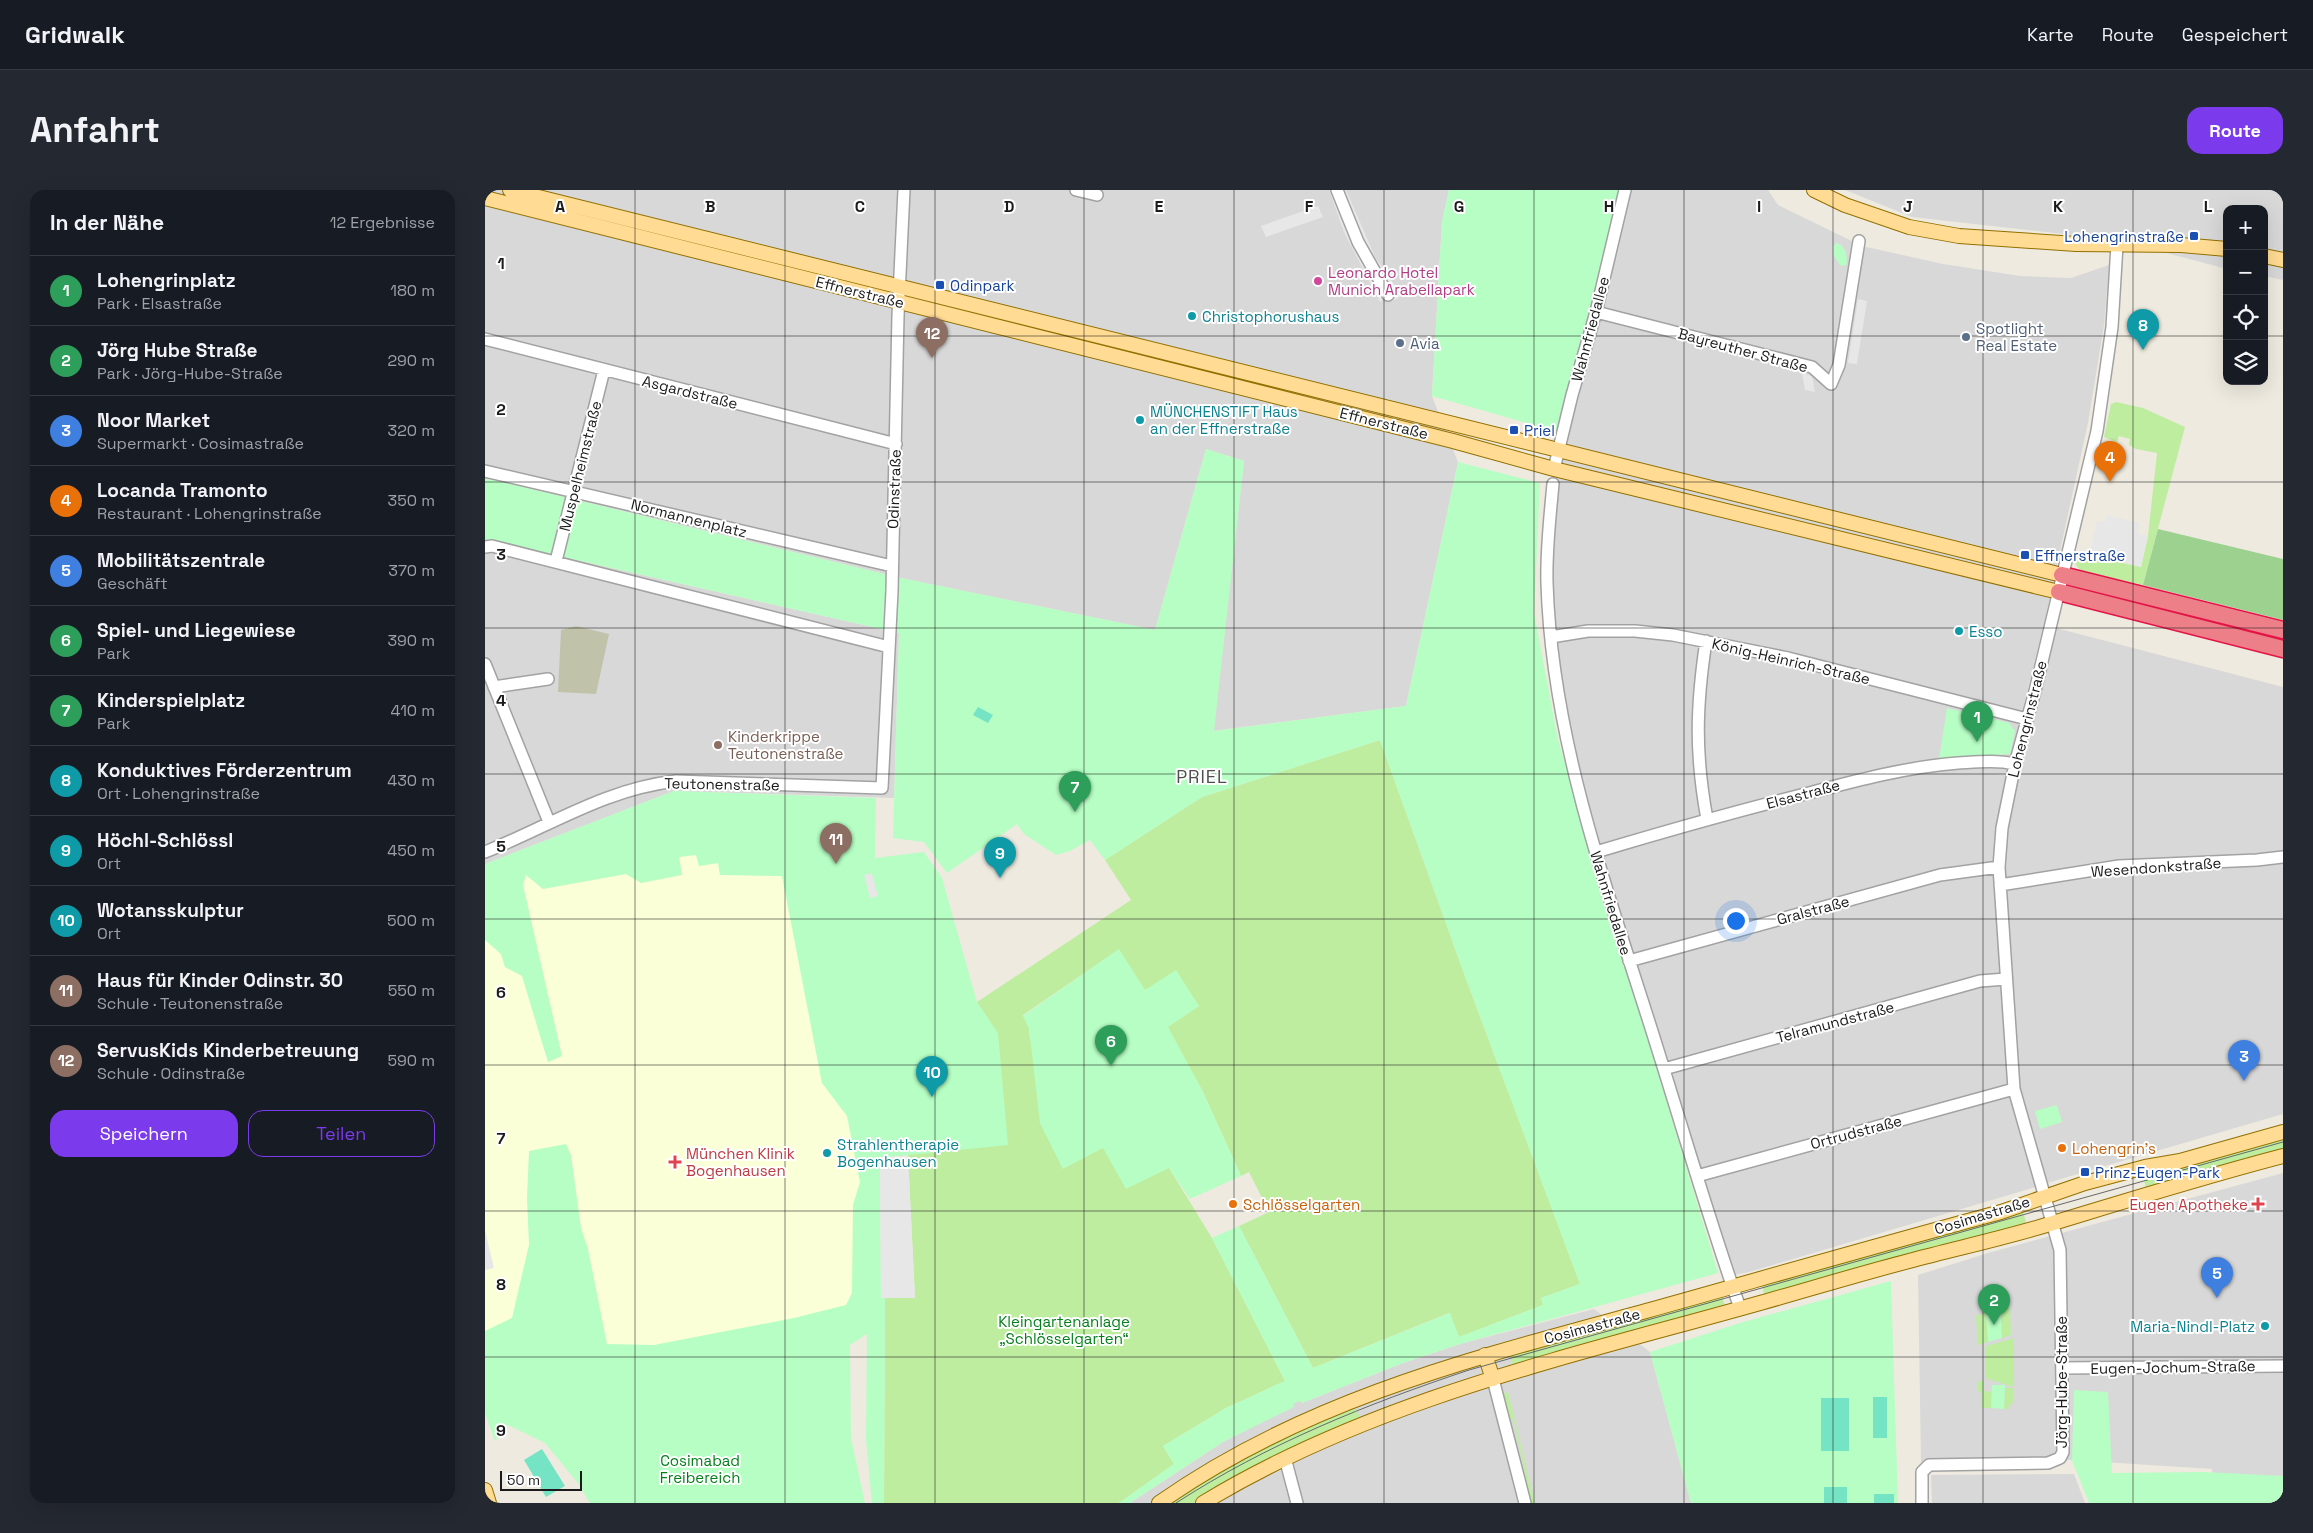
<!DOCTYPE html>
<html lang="de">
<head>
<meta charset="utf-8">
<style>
  body { margin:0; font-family:"Space Grotesk",sans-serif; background:#242831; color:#f1f3f6 }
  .controls { position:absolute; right:15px; top:15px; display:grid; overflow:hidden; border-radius:10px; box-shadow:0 5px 20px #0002 }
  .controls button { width:45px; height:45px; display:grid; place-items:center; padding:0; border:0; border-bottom:1px solid #363941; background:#171b24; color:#f1f3f6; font:25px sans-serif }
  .scale { position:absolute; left:15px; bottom:12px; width:82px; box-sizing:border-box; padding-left:5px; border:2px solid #1b1b1b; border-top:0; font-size:14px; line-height:18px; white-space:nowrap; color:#1b1b1b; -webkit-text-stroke:4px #fff; paint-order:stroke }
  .you { position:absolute; left:1250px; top:730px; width:18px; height:18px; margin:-12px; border:4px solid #fff; border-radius:50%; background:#1a73e8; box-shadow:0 0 0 8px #1a73e833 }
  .badge { display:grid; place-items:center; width:32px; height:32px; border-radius:50%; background:#7c3aed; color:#fff; font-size:16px; font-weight:700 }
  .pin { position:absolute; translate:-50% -41px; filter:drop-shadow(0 1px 2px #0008) }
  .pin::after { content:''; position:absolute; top:26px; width:18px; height:15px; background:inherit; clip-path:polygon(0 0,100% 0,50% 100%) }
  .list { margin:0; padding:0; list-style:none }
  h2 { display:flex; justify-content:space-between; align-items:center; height:65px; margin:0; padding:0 20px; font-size:21px }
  h2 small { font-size:16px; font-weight:400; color:#9ea1a6 }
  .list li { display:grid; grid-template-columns:32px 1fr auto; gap:15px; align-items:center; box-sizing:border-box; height:70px; padding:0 20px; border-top:1px solid #363941 }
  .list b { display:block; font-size:19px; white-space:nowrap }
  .list p { margin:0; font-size:16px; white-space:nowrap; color:#9ea1a6 }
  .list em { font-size:16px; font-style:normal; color:#9ea1a6 }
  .actions { display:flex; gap:10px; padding:15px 20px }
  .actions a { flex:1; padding:11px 0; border:1px solid #7c3aed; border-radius:15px; text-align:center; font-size:18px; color:#7c3aed }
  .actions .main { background:#7c3aed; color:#fff }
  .icon { flex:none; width:28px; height:28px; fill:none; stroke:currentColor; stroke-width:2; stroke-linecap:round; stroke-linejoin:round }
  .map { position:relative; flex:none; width:1798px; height:1313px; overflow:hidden; border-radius:15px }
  header { display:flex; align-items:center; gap:30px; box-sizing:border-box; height:70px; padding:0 25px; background:#171b24; border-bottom:1px solid #363941 }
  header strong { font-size:24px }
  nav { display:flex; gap:28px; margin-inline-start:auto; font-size:18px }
  .intro { display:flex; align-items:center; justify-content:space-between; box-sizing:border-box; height:120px; padding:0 30px }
  h1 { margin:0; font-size:35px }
  .button { padding:12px 22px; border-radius:15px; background:#7c3aed; color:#fff; font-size:18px; font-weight:700 }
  main { display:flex; gap:30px; padding:0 30px }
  aside { flex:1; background:#171b24; border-radius:15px; box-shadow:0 5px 20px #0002 }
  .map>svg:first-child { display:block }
  .residential { fill:#d9d8d8 }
  .education { fill:#fbffd7 }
  .construction { fill:#c0c3aa }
  .grass { fill:#beeda0 }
  .forest { fill:#9dd190 }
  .park { fill:#b6fec3 }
  .pitch { fill:#75e4c5 }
  .parking { fill:#e7e7e7 }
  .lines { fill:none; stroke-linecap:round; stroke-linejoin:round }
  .minor-casing { stroke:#a2a2a2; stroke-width:14 }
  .major-casing { stroke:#927000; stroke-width:16 }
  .highway-casing { stroke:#e31547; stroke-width:19 }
  .minor { stroke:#fff; stroke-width:11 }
  .major { stroke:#ffdb93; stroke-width:14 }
  .highway { stroke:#ed7f88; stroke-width:16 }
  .tram { stroke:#696969; stroke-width:1 }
  .grid { fill:none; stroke:#1b1b1b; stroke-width:1; stroke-opacity:0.55 }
  .transit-dot { fill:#1a4fb4; stroke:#fff; stroke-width:2 }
  .hotel-dot { fill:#d1479c; stroke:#fff; stroke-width:2 }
  .culture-dot { fill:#0f9aa8; stroke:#fff; stroke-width:2 }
  .service-dot { fill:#5c6f8a; stroke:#fff; stroke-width:2 }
  .education-dot { fill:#8d6e63; stroke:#fff; stroke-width:2 }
  .food-dot { fill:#e8710a; stroke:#fff; stroke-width:2 }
  .health-dot { fill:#e0444e; stroke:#fff; stroke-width:2 }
  .labels { text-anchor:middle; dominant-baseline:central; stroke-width:4; stroke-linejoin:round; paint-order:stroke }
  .transit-label { font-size:15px; fill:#164399; stroke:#fff; text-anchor:start }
  .hotel-label { font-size:15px; fill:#b23c85; stroke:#fff; text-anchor:start }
  .street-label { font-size:15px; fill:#1b1b1b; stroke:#fff }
  .culture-label { font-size:15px; fill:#0d838f; stroke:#fff; text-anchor:start }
  .service-label { font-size:15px; fill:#4e5e75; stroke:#fff; text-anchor:start }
  .education-label { font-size:15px; fill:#785e54; stroke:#fff; text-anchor:start }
  .food-label { font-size:15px; fill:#c56008; stroke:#fff; text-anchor:start }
  .health-label { font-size:15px; fill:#be3a42; stroke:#fff; text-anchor:start }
  .park-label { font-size:15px; fill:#037f1a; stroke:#fff }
  .quarter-label { font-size:18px; letter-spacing:1px; fill:#4e4e4e; stroke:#fff }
  .grid-label { font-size:16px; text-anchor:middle; font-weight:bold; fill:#1b1b1b; stroke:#fff; stroke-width:4; stroke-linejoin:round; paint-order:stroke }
</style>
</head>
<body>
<header>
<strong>Gridwalk</strong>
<nav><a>Karte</a><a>Route</a><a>Gespeichert</a></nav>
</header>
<div class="intro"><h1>Anfahrt</h1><a class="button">Route</a></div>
<main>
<aside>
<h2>In der Nähe<small>12 Ergebnisse</small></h2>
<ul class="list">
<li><span class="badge" style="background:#2e9e5b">1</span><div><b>Lohengrinplatz</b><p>Park · Elsastraße</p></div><em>180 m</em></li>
<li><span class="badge" style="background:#2e9e5b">2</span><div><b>Jörg Hube Straße</b><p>Park · Jörg-Hube-Straße</p></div><em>290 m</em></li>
<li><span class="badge" style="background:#3f7fe0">3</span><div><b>Noor Market</b><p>Supermarkt · Cosimastraße</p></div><em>320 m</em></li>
<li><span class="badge" style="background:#e8710a">4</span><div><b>Locanda Tramonto</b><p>Restaurant · Lohengrinstraße</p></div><em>350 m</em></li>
<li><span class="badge" style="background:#3f7fe0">5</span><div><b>Mobilitätszentrale</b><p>Geschäft</p></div><em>370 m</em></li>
<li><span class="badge" style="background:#2e9e5b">6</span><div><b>Spiel- und Liegewiese</b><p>Park</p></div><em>390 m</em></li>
<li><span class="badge" style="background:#2e9e5b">7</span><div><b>Kinderspielplatz</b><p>Park</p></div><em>410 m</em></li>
<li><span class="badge" style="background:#0f9aa8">8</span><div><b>Konduktives Förderzentrum</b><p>Ort · Lohengrinstraße</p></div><em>430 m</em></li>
<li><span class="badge" style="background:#0f9aa8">9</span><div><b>Höchl-Schlössl</b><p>Ort</p></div><em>450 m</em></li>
<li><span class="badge" style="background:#0f9aa8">10</span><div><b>Wotansskulptur</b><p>Ort</p></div><em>500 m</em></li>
<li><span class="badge" style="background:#8d6e63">11</span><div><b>Haus für Kinder Odinstr. 30</b><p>Schule · Teutonenstraße</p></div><em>550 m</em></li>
<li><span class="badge" style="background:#8d6e63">12</span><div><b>ServusKids Kinderbetreuung</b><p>Schule · Odinstraße</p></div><em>590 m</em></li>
</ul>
<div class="actions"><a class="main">Speichern</a><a>Teilen</a></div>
</aside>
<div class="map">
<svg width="1798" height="1313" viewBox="0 0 1798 1313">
  <rect width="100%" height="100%" fill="#eeeadf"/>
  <path class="residential" d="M0,0H964L957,31L947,206L973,272L921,516L728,541L759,271L721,259L670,440L416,388L8,290L0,289Z
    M1138,0H1283L1293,15L1377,56L1458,74L1535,86L1586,88L1624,75L1619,135L1603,233L1559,434L1523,578L1512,635L1510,673L1524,897L1551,997L1264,1082L1244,1086L1113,669L1068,464L1063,347L1074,242Z
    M1360,0H1798V90L1779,86V19H1742V79L1632,50L1427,27Z
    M0,351H7L414,443L409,608L189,601L0,674Z
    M1571,438L1798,497V924L1562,993L1533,895L1519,691L1521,639L1533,579Z
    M1798,983V1313H1728L1727,1279L1586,1270L1436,1272L1433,1085L1503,1063Z
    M1109,1119L1165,1162L1206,1313H645L738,1252L811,1212L816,1211L817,1213L918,1173L975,1154Z
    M1589,1284L1600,1313H1447L1446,1285Z"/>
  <path class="education" d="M191,608L309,661L387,817L374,1128L198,1162L0,1157V680Z"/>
  <path class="construction" d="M91,436L124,444L111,504L73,502L76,440Z"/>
  <path class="grass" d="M1631,212L1658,218L1700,237L1658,395L1599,382C1591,378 1588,371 1589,362L1656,377L1663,346L1672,263L1651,259L1644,255L1645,249L1634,246L1632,252L1619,247L1626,214Z
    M1588,395L1798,447V451L1587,397Z
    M895,550L981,789L1095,1094L1056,1108L1058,1115L974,1147L964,1123L828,1178L754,1036L784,1022L764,982L756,986L718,902L682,837L714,816L660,800L633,760L538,825L544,838L545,849L619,958L684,978L727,1048L800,1191L741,1218L678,1256L689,1274L634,1313H399L400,1108H430L423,966L492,812L646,710L620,670L717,607Z
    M1798,947V959L1662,1002L1657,983Z
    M1537,1019L1542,1035L1469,1054L1467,1052L1463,1053V1057L1280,1107L1276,1092Z
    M1236,1103L1241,1119L1029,1179L1024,1162Z
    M1525,1114L1526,1145L1517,1148L1515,1118Z
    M1501,1122L1503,1152L1493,1155L1491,1126Z
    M1529,1148V1197L1500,1188L1501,1156Z
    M1493,1191H1499V1201L1507,1202L1506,1218H1496L1497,1202L1493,1201Z
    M1520,1198H1528V1212L1522,1219H1519Z
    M1023,1202L1050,1313H1047L1028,1229L1023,1228L1017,1204Z
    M869,1214L877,1232L713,1313H682L760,1266Z"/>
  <path class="forest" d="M1673,339L1798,369V430L1658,395Z"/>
  <path class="park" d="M964,0H1138L1074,242L947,206L957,31Z
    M1351,53L1356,55L1361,62L1362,72L1360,76L1355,75L1349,66L1348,57Z
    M721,259L759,271L729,541L921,516L973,272L1055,293L1049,423L1073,550L1233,1083L975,1154L918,1173L817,1213L815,1211L808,1214L809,1217L738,1252L645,1313H634L689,1274L678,1256L741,1218L800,1191L727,1048L754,1036L828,1178L965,1123L974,1147L1058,1115L1056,1108L1095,1094L981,789L895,550L717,607L620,670L605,650L585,661L571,665L539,644L532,634L462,683L439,652L408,648L414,443L8,351H0V289L8,290L416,388L670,440Z
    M1462,518L1524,533L1530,541L1525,564L1454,569Z
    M189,601L391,608L390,668L439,662L457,688L492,812L513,843L523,955L395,968L396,1107L400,1108L399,1313H387L381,1249L382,1144L365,1155L366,1248L380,1313H105L93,1293L60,1253L23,1235L10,1251L0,1223V1141L27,1128L44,1055L42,1008L44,961L81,954L86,965L96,1038L103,1059L122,1154L169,1155L309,1128L361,1115L367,1103L368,1015L375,992L362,926L337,893L297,686L235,685L233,673L214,676L211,665L194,667L197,685L156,693L141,684L58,699L41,685L38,695L77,866L63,872L37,786L20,777L16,764L0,750V674Z
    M634,759L660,800L691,780L714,816L683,837L718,902L756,986L705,1009L684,978L641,999L618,958L578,979L555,933L544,838L538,826Z
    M1572,915L1577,932L1555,939L1550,921Z
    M1406,1091L1413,1313H1206L1165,1162L1255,1133Z
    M1515,1118L1517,1148L1503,1152L1501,1122Z
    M1507,1195H1520L1519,1219L1506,1218Z
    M1589,1200L1623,1202L1627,1283L1719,1282L1798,1286V1313H1604L1587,1270Z"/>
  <path class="pitch" d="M493,517L508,525L503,533L488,525Z
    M1388,1207H1402V1248H1388Z
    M1336,1208H1364V1261H1336Z
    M57,1259L80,1296L61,1307L39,1270Z
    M1339,1297H1362V1313H1339Z
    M1389,1304H1409V1313H1389Z"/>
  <path class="parking" d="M844,0H849L900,108L895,112L859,42Z
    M856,0H861L891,69L900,80L916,106L910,110L882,61Z
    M833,16L838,27L781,47L776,36Z
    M1373,109L1382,111L1372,174L1363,173Z
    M1317,183L1327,186L1330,202L1320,200Z
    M1622,325L1655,333L1653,343L1663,346L1656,377L1604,365L1612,331L1620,332Z
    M387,683L393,706L385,708L379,685Z
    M423,966L430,1108H396L395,967Z
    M0,1040L9,1078L0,1080Z"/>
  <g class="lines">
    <g class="minor-casing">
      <path id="minor" d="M591,0L612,5
        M852,0L873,52L903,105
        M1111,122L1327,177L1346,194L1354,175L1374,51
        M0,149L411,254
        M1069,279L1087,205L1111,122L1140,0
        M0,281L407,376
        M1068,294C1065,327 1061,360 1062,393C1067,558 1128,714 1176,870C1202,953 1226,1036 1255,1118
        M0,357L7,356L404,457
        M71,371L119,180
        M1066,447L1103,441H1150L1188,445L1303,468L1542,529
        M1221,451C1211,517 1210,564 1222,629
        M0,474L64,632
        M9,497L63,489
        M0,662C65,636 120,599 191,591L397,598L407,401L413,126L419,0
        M1111,662C1181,641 1252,621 1324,603C1373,590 1422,577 1473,573C1492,572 1511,570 1530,574
        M1515,695L1634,676L1772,670L1798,667
        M1144,771L1455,685L1514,677
        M1179,879L1495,791L1521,789
        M1212,986L1529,899
        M1577,1178L1798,1176
        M1008,1189L1040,1313
        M800,1268L812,1313
        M1437,1313V1282L1444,1275L1563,1273L1575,1268L1578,1262L1575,1060L1529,899L1514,677L1517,638L1530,574L1550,501L1612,241L1627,137L1632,55"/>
    </g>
    <g class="major-casing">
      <path id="major" d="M25,0L1577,385
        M1329,0L1360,15L1424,37L1474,46L1591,54L1696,55L1742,59
        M0,8L968,251L1069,279L1574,402
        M1779,66L1798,70
        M1000,1165L1008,1189
        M0,1300L4,1313
        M674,1313C822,1209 989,1168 1161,1121C1279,1088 1397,1054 1516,1022L1600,993L1660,977L1695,971L1798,942
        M718,1313C887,1210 1087,1166 1275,1113C1325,1099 1374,1084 1424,1071C1472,1058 1520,1048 1568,1033C1644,1010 1721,986 1798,966"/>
    </g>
    <g class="highway-casing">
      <path id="highway" d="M1577,385L1798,440
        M1574,402L1798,459"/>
    </g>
    <use href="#minor" class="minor"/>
    <use href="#major" class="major"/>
    <use href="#highway" class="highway"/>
    <path class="tram" d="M691,1313C782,1254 882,1214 984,1180L1798,952"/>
  </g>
  <path class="grid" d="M150,0V1313M300,0V1313M450,0V1313M599,0V1313M749,0V1313M899,0V1313M1049,0V1313M1199,0V1313M1348,0V1313M1498,0V1313M1648,0V1313M0,146H1742M1779,146H1798M0,292H1798M0,438H1798M0,584H1798M0,729H1798M0,875H1798M0,1021H1798M0,1167H1798"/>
  <g class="transit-dot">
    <rect x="1704" y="41" width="10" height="10" rx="2.5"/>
    <rect x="450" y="90" width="10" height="10" rx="2.5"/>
    <rect x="1024" y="235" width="10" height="10" rx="2.5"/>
    <rect x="1535" y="360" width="10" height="10" rx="2.5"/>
    <rect x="1595" y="977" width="10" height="10" rx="2.5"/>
  </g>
  <circle class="hotel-dot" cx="833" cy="91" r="5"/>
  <g class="culture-dot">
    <circle cx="707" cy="126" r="5"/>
    <circle cx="655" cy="230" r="5"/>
    <circle cx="1474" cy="441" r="5"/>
    <circle cx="342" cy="963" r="5"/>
    <circle cx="1780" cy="1136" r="5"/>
  </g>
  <g class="service-dot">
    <circle cx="1481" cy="147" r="5"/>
    <circle cx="915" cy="153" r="5"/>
  </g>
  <circle class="education-dot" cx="233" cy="555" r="5"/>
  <g class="food-dot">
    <circle cx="1577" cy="958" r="5"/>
    <circle cx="748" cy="1014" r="5"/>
  </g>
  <g class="health-dot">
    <path d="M187.5 964.5h5v5h5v5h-5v5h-5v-5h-5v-5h5z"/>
    <path d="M1770.5 1006.5h5v5h5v5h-5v5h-5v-5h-5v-5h5z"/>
  </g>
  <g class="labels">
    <g class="transit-label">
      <text x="1699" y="46" text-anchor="end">Lohengrinstraße</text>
      <text x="465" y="95">Odinpark</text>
      <text x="1039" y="240">Priel</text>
      <text x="1550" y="365">Effnerstraße</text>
      <text x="1610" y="982">Prinz-Eugen-Park</text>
    </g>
    <g class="hotel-label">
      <text x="843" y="82">Leonardo Hotel<tspan x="843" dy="17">Munich Arabellapark</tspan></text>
    </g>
    <g class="street-label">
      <text transform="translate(375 102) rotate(14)">Effnerstraße</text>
      <text transform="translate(1105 139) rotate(-75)">Wahnfriedallee</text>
      <text transform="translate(1258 160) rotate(15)">Bayreuther Straße</text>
      <text transform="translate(205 202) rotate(14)">Asgardstraße</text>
      <text transform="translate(899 233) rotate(14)">Effnerstraße</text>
      <text transform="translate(95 276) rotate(-76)">Muspelheimstraße</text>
      <text transform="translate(409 299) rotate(-88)">Odinstraße</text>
      <text transform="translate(204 328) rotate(14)">Normannenplatz</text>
      <text transform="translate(1306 471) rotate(13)">König-Heinrich-Straße</text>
      <text transform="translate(1542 529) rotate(-76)">Lohengrinstraße</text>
      <text transform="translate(237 594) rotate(1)">Teutonenstraße</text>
      <text transform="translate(1318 604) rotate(-15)">Elsastraße</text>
      <text transform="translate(1671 677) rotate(-4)">Wesendonkstraße</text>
      <text transform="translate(1126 713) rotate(73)">Wahnfriedallee</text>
      <text transform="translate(1328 720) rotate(-15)">Gralstraße</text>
      <text transform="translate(1350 832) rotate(-15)">Telramundstraße</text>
      <text transform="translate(1371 942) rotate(-15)">Ortrudstraße</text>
      <text transform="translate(1497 1025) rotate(-17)">Cosimastraße</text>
      <text transform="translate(1107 1136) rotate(-15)">Cosimastraße</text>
      <text transform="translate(1688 1177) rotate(-1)">Eugen-Jochum-Straße</text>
      <text transform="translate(1576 1192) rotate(-90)">Jörg-Hube-Straße</text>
    </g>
    <g class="culture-label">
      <text x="717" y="126">Christophorushaus</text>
      <text x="665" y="221">MÜNCHENSTIFT Haus<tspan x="665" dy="17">an der Effnerstraße</tspan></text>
      <text x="1484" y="441">Esso</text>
      <text x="352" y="954">Strahlentherapie<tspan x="352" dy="17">Bogenhausen</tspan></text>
      <text x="1770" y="1136" text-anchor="end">Maria-Nindl-Platz</text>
    </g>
    <g class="service-label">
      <text x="1491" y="138">Spotlight<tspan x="1491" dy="17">Real Estate</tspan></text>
      <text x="925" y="153">Avia</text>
    </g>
    <g class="education-label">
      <text x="243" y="546">Kinderkrippe<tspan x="243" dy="17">Teutonenstraße</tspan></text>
    </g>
    <g class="food-label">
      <text x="1587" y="958">Lohengrin's</text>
      <text x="758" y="1014">Schlösselgarten</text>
    </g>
    <g class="health-label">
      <text x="201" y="963">München Klinik<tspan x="201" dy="17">Bogenhausen</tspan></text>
      <text x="1763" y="1014" text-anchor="end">Eugen Apotheke</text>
    </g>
    <g class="park-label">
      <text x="579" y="1131">Kleingartenanlage<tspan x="579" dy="17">„Schlösselgarten“</tspan></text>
      <text x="215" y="1270">Cosimabad<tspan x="215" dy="17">Freibereich</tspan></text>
    </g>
    <g class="quarter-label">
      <text x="717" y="586">PRIEL</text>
    </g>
  </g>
  <g class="grid-label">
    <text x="75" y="22">A</text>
    <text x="225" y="22">B</text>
    <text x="375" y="22">C</text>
    <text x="524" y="22">D</text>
    <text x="674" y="22">E</text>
    <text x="824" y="22">F</text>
    <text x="974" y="22">G</text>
    <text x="1124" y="22">H</text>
    <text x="1274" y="22">I</text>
    <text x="1423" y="22">J</text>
    <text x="1573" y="22">K</text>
    <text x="1723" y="22">L</text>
    <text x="16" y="79">1</text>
    <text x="16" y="225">2</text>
    <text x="16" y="370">3</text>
    <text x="16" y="516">4</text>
    <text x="16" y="662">5</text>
    <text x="16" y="808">6</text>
    <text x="16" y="954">7</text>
    <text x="16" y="1100">8</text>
    <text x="16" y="1246">9</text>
  </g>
</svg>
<div class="controls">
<button>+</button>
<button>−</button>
<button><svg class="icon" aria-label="locate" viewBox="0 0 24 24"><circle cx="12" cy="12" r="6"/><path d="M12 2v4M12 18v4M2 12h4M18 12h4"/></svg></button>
<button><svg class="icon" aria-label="layers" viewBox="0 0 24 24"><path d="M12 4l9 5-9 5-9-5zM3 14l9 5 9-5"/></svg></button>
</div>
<div class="scale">50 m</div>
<div class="you"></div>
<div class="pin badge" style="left:1492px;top:552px;background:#2e9e5b">1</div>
<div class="pin badge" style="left:1509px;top:1135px;background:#2e9e5b">2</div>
<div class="pin badge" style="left:1759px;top:891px;background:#3f7fe0">3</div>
<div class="pin badge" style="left:1625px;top:292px;background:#e8710a">4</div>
<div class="pin badge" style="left:1732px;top:1108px;background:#3f7fe0">5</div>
<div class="pin badge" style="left:626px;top:876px;background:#2e9e5b">6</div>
<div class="pin badge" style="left:590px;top:622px;background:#2e9e5b">7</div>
<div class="pin badge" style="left:1658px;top:160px;background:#0f9aa8">8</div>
<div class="pin badge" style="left:515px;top:688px;background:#0f9aa8">9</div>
<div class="pin badge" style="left:447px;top:907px;background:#0f9aa8">10</div>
<div class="pin badge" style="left:351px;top:674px;background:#8d6e63">11</div>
<div class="pin badge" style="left:447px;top:168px;background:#8d6e63">12</div>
</div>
</main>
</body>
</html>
